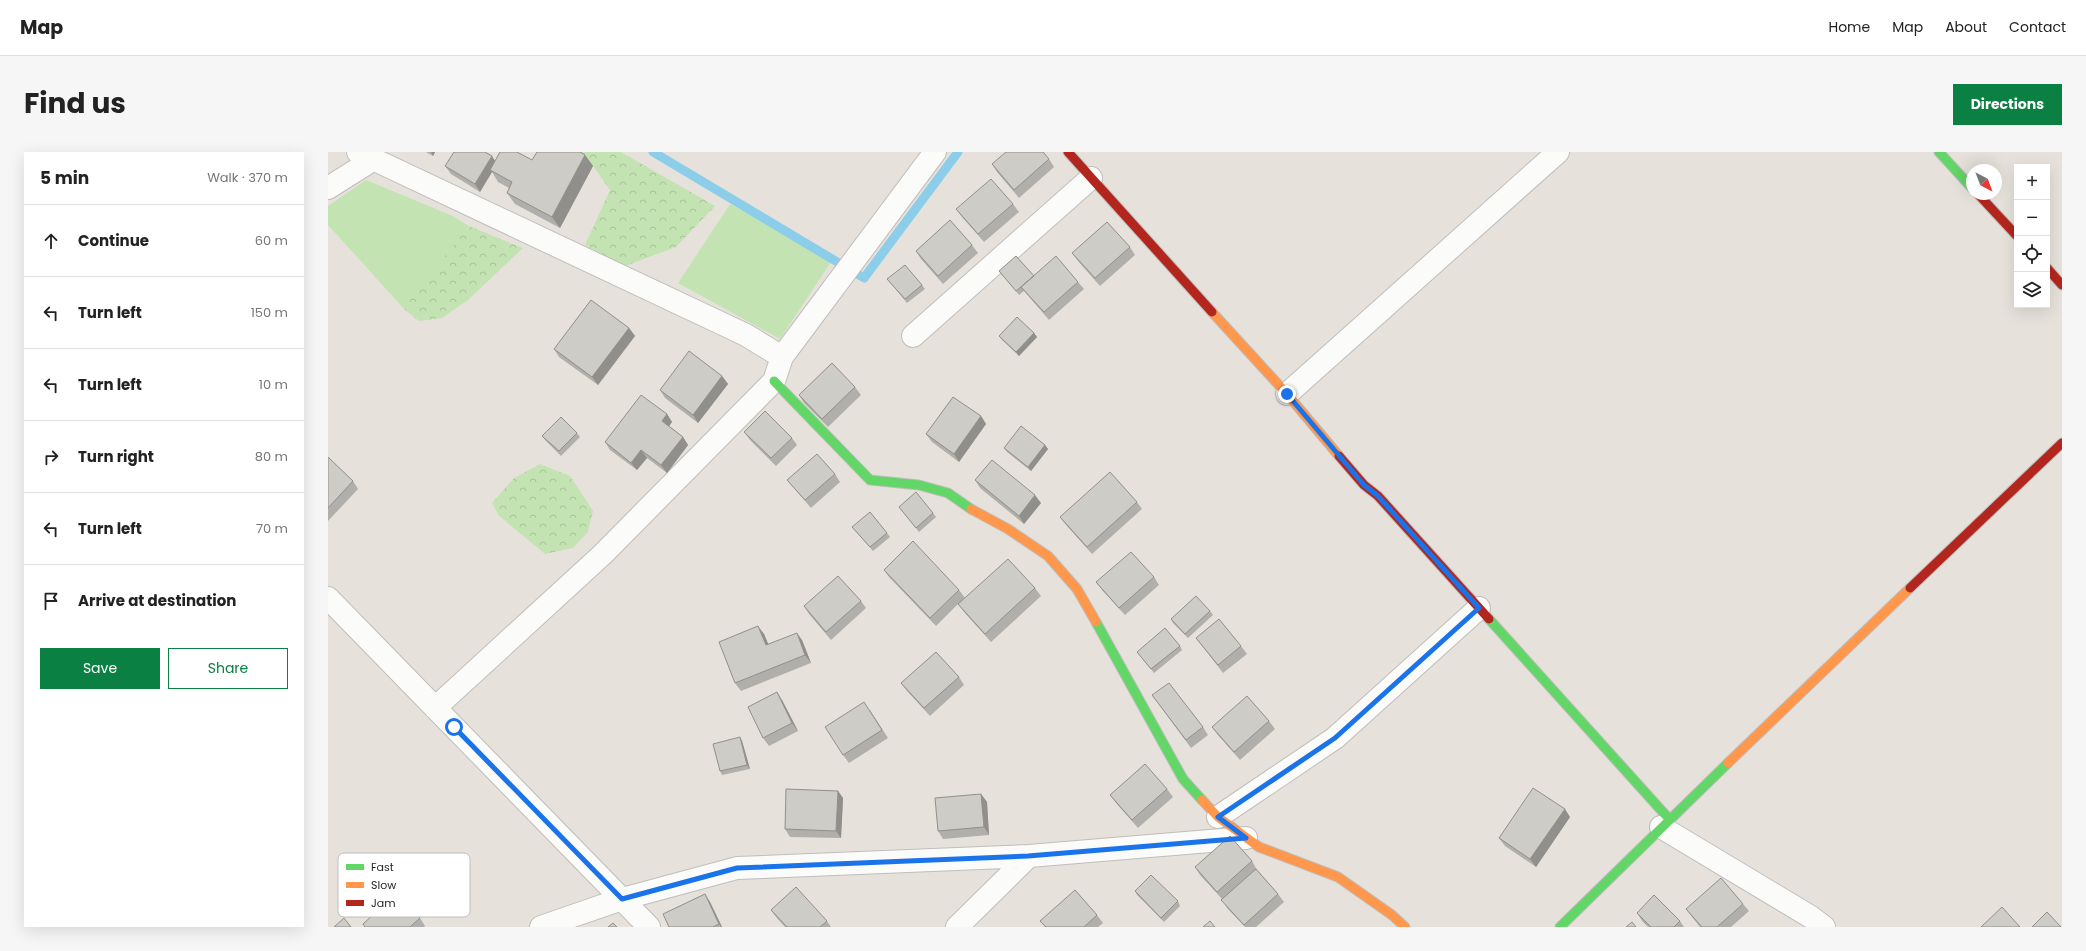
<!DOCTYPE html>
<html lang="en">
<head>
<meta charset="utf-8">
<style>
  body { margin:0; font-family:Poppins,sans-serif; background:#f6f6f6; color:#222 }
  .controls { position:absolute; right:12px; top:12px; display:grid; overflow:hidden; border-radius:0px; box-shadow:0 4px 16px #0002 }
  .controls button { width:36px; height:36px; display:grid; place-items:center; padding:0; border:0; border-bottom:1px solid #e0e0e0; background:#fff; color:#222; font:20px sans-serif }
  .compass { position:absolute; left:1638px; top:12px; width:36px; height:36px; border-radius:50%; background:#fff; box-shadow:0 4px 16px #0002; rotate:138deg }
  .stop { position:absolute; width:12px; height:12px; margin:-9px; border:3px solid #1a73e8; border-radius:50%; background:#fff }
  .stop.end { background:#1a73e8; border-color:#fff; box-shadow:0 1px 4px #0008 }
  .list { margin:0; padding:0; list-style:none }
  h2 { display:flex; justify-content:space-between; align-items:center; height:52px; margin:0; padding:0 16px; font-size:17px }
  h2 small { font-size:13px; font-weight:400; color:#767676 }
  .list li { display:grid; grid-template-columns:26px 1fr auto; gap:12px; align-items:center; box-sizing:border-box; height:72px; padding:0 16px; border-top:1px solid #e0e0e0 }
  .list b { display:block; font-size:15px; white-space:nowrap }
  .list em { font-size:13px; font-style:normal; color:#767676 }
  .actions { display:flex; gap:8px; padding:12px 16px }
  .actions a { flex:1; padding:9px 0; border:1px solid #0b8043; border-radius:0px; text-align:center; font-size:14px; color:#0b8043 }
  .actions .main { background:#0b8043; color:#fff }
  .icon { flex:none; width:22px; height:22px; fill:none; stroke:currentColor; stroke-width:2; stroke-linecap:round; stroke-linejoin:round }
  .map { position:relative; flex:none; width:1734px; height:775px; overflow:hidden; border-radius:0px }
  header { display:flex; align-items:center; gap:24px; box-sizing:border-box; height:56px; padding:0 20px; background:#fff; border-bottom:1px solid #e0e0e0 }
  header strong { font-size:19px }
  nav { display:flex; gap:22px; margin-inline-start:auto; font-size:14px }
  .intro { display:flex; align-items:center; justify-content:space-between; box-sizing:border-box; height:96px; padding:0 24px }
  h1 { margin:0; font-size:28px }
  .button { padding:10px 18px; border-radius:0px; background:#0b8043; color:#fff; font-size:14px; font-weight:700 }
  main { display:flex; gap:24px; padding:0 24px }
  aside { flex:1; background:#fff; border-radius:0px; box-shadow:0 4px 16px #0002 }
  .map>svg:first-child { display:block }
  .grass { fill:#c4e3b2 }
  .forest { fill:url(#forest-crowns) }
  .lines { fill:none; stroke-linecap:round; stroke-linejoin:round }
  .stream { stroke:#8cceea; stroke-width:9 }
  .street-casing { stroke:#bfbebd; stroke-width:24 }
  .fast-casing { stroke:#bfbebd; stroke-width:11 }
  .slow-casing { stroke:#bfbebd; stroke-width:11 }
  .jam-casing { stroke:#bfbebd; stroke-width:11 }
  .street { stroke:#fbfbfa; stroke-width:22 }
  .fast { stroke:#63d668; stroke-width:9 }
  .slow { stroke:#ff974d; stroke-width:9 }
  .jam { stroke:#b3261e; stroke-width:9 }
  .wall { fill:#b1afab }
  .shaded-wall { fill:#908f8b }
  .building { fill:#ceccc7; stroke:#908f8b }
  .route { stroke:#1a73e8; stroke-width:5 }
  .key { fill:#fff; stroke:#bebebe; stroke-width:1 }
  .key-label { font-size:11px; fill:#272727 }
</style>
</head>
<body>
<header>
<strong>Map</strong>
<nav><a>Home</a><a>Map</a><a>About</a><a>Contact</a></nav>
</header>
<div class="intro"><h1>Find us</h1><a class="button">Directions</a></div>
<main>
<aside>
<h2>5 min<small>Walk · 370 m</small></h2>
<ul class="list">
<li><svg class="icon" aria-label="ahead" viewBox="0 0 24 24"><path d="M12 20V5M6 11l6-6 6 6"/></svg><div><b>Continue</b></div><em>60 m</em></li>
<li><svg class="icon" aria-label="left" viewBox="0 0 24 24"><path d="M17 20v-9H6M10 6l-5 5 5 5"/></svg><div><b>Turn left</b></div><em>150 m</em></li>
<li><svg class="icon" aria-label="left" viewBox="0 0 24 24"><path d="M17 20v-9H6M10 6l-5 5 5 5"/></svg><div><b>Turn left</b></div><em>10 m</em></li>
<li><svg class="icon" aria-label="right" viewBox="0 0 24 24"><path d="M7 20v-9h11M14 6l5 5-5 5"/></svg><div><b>Turn right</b></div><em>80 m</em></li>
<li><svg class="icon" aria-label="left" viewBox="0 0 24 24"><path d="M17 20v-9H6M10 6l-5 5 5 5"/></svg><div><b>Turn left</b></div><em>70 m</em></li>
<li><svg class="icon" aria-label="arrive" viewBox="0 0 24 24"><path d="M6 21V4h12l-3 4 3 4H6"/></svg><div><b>Arrive at destination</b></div></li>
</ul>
<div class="actions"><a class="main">Save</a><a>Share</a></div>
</aside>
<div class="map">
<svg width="1734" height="775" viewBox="0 0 1734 775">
  <defs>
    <pattern id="forest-crowns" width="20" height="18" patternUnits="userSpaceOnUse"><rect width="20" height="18" fill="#c4e3b2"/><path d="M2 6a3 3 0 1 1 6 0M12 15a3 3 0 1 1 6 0" fill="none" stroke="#a8c399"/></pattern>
  </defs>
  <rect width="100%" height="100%" fill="#e6e2db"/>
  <path class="grass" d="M38,28L125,64L141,74L77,158L0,73V54Z
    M402,52L505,107L452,187L350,131Z"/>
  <path class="forest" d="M236,0H293L387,54L348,95L297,114L257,93L282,38L265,14Z
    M141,74L195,96L140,148L114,166L91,169L77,158L81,149Z
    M212,312L242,324L265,359L260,380L245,396L217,402L171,364L164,351L186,326Z"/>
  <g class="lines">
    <path class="stream" d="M325,0L536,126L630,0"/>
    <g class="street-casing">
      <path id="street" d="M30,0L418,183L454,205
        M0,36L46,7
        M585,184L763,26
        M959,242L1230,0
        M0,446L321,775
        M107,556L275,402L446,229L454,205L607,0
        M890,665L1007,586L1151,456
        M1333,675L1483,765L1496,775
        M213,775L294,747L409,716L701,704L918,686
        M629,775L701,704"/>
    </g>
    <g class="fast-casing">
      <path id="fast" d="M1611,0L1644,36
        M446,229L542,328L591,333L620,341L643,357
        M1161,467L1342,668
        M768,470L855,627L874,648
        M1232,775L1400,611"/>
    </g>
    <g class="slow-casing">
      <path id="slow" d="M884,160L959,242L1011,304
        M643,357L680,377L720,404L749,437L768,470
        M1400,611L1582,436
        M874,648L890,665L931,695L1010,725L1064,763L1077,775"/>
    </g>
    <g class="jam-casing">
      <path id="jam" d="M740,0L884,160
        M1650,42L1689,84
        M1719,116L1734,133
        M1011,304L1036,333L1050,344L1161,467
        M1582,436L1734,291"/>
    </g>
    <use href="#street" class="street"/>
    <use href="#fast" class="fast"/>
    <use href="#slow" class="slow"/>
    <use href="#jam" class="jam"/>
  </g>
  <path class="wall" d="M98,0H107L105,4Z
    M257,3L265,14L232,76L187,52L179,41L181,36L170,30L164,20L152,40L123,22L117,14L167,9L204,8Z
    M721,7L726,15L691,46L669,20L664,12Z
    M685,52L691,60L656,90L634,65L628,57Z
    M644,93L650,101L615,132L593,107L588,99Z
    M802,95L807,103L772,134L750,109L744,101Z
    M671,119L750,130L756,137L721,168L696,139L691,143Z
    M559,127L594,133L597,137L579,151Z
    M301,176L307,184L270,233L231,205L226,197Z
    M706,181L709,185L691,204L674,188L671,184Z
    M394,224L400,232L370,271L337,246L332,238Z
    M527,235L533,243L500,275L476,251L471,243Z
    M339,262L344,270L341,274L355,285L360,293L339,321L319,306L309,318L282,298L277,290Z
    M653,264L658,272L631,310L604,290L598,282Z
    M416,280L464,286L469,293L448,314L422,288Z
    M249,281L252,285L233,304L217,288L214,284Z
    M717,293L720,297L703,319L679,300L676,296Z
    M0,305L25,329L30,337L0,369Z
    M507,322L512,330L483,356L459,328Z
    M647,328L713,351L696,372L652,336Z
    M809,350L814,357L764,402L738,373L732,365Z
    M571,355L605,361L608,365L591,380Z
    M524,375L559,381L562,385L545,399Z
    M556,418L631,438L637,446L707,436L713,444L663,490L636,460L630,452L608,474L561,425Z
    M826,425L831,433L797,463L774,438L768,430Z
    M533,449L538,456L503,488L481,462L476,454Z
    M882,459L885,463L860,486L845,471L843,467Z
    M436,482L440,492L474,488L483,511L413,539L407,531Z
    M868,486L913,494L919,502L895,521Z
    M852,494L854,498L826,521L809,500Z
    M631,525L636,533L602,564L579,539L573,531Z
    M824,543L875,575L880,583L863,596Z
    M454,548L470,579L441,594L435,586Z
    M542,558L560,586L521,611L515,603Z
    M941,569L947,577L912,608L889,582L884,575Z
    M414,589L422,617L394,623L392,619Z
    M839,637L845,645L810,676L788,651L782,643Z
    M510,639L515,646L513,686L462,685L457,677Z
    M653,642L659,650L661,683L615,687L610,679Z
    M1242,665L1208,715L1177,694L1171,686Z
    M924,709L929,718L950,742L956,750L928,775H917L899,756L894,747L872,723L867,715Z
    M807,739L850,749L852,754L836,770L809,743Z
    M382,750L394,775H341Z
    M1415,752L1421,759L1403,775H1372L1364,765L1358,757Z
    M443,758L499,769L503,775H457L448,765Z
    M1309,761L1352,769L1356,775H1320L1314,769Z
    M769,763L775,771L770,775H717L712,769Z
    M92,766L97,774L96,775H37L35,772Z"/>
  <path class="shaded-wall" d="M103,0H107L105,4Z
    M257,3L265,14L232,76L224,65Z
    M164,4L169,12L162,18L164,20L152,40L147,32Z
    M301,176L307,184L270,233L264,225Z
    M706,181L709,185L691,204L688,200Z
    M394,224L400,232L370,271L365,263Z
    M339,262L344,270L339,277L334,269Z
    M653,264L658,272L631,310L626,302Z
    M355,285L360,293L339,321L333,313Z
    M717,293L720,297L703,319L700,315Z
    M313,298L319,306L309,318L303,311Z
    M707,343L713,351L696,372L691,364Z
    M430,474L436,482L444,501L438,493Z
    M469,481L474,488L483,511L477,503Z
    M449,540L454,548L470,579L464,571Z
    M412,585L414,589L422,617L419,613Z
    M510,639L515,646L513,686L508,679Z
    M653,642L659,650L661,683L656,675Z
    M1237,657L1242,665L1208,715L1202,707Z
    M377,742L382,750L394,775H393L391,772Z"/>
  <path class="building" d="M126,0H157L164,4L147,32L117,14Z
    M172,0H189L204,8L209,0H252L257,3L224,65L179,41L184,30L162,18Z
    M678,0H715L721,7L686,38L664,12Z
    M663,27L685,52L650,82L628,57Z
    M622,68L644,93L610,124L588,99Z
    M779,70L802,95L767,126L744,101Z
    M688,104L706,124L688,139L671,119Z
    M728,104L750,130L716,160L693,135Z
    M577,113L594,133L577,147L559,127Z
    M263,148L301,176L264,225L226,197Z
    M689,165L706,181L688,200L671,184Z
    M361,199L394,224L365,263L332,238Z
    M504,211L527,235L494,267L471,243Z
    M313,243L339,262L334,269L355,285L333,313L313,298L303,311L277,290Z
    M625,245L653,264L626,302L598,282Z
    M437,259L464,286L443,306L416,280Z
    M233,265L249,281L231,299L214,284Z
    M693,274L717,293L700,315L676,296Z
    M489,302L507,322L477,348L459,328Z
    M0,305L25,329L0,356Z
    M664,308L707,343L691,364L647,328Z
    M782,320L809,350L759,395L732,365Z
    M588,340L605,361L588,376L571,355Z
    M542,360L559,381L542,395L524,375Z
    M585,389L631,438L602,466L556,418Z
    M803,400L826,425L791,456L768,430Z
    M680,407L707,436L657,482L630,452Z
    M510,424L533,449L498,480L476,454Z
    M868,444L882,459L857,482L843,467Z
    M891,467L913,494L890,513L868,486Z
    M430,474L438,493L469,481L477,503L407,531L391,490Z
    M837,476L852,494L823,517L809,500Z
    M608,500L631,525L596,556L573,531Z
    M841,531L875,575L858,588L824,543Z
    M449,540L464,571L435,586L420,555Z
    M919,544L941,569L906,600L884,575Z
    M536,550L554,578L515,603L497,575Z
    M412,585L419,613L392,619L385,592Z
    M817,612L839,637L804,668L782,643Z
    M1205,636L1237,657L1202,707L1171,686Z
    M458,637L510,639L508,679L457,677Z
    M653,642L656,675L610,679L607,646Z
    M902,684L924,709L889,740L867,715Z
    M928,717L950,742L916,773L893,748Z
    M823,723L850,749L833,766L807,739Z
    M1393,726L1415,752L1389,775H1374L1358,757Z
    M468,735L499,769L492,775H459L443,758Z
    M747,738L769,763L756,775H718L712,769Z
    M69,741L92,766L82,775H37L35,772Z
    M377,742L391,772L385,775H341L335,762Z
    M1326,743L1352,769L1346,775H1323L1309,761Z
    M1674,755L1692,775H1653Z
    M1719,760L1733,775H1704Z
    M16,766L23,775H6Z
    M882,769L887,775H875Z
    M1304,770L1308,775H1298Z
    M285,771L289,775H280Z"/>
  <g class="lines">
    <path class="route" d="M126,575L294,747L409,716L700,704L918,686L890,665L1007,586L1151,456L1050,344L1036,333L959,242"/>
  </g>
  <rect x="10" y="701" width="132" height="64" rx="6" class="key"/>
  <rect x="18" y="712" width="18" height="6" fill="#63d668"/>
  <rect x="18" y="730" width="18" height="6" fill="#ff974d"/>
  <rect x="18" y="748" width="18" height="6" fill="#b3261e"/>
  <g class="key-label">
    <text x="43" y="719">Fast</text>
    <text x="43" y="737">Slow</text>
    <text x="43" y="755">Jam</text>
  </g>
</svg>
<div class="controls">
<button>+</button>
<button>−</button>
<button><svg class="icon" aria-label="locate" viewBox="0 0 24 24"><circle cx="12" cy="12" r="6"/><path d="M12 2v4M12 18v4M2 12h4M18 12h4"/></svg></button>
<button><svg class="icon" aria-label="layers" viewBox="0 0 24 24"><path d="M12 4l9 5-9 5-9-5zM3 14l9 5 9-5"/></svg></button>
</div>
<svg class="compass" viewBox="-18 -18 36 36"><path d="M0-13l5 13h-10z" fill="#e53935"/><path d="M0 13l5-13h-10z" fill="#767676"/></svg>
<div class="stop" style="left:126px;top:575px"></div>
<div class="stop end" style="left:959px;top:242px"></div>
</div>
</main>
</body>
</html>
